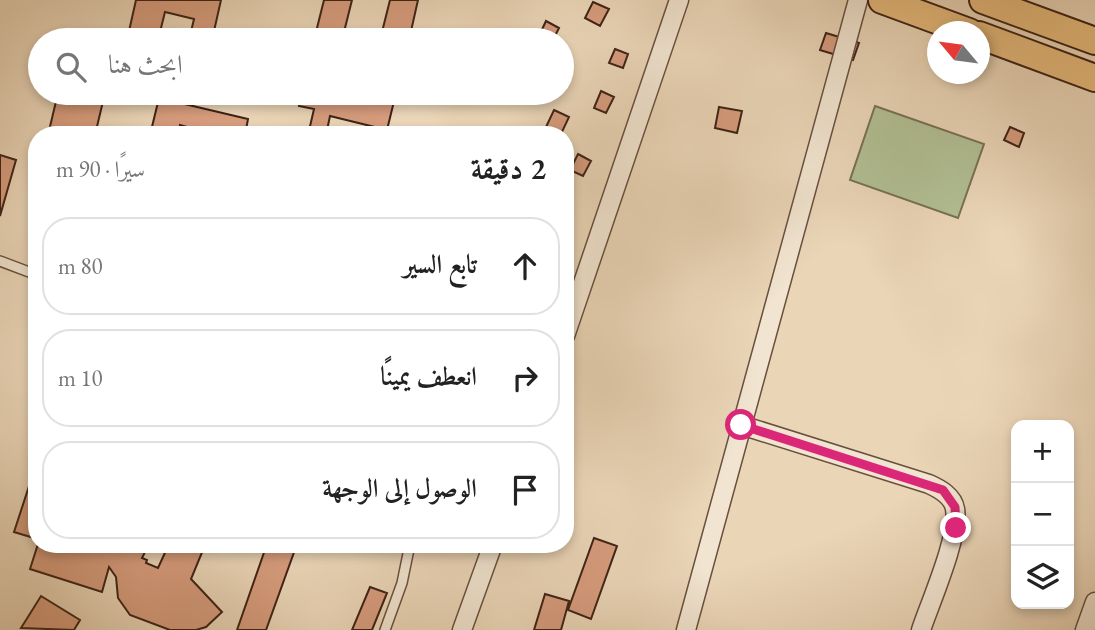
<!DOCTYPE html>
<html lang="ar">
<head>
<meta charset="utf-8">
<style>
  body { margin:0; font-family:"EB Garamond",Amiri,serif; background:#f6f6f6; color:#222; direction:rtl }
  .controls { position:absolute; right:21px; bottom:21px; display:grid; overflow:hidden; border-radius:14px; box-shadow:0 4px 10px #0003 }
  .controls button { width:63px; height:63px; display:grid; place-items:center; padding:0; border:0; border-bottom:2px solid #e0e0e0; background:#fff; color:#222; font:35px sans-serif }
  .compass { position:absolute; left:927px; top:21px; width:63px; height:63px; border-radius:50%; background:#fff; box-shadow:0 4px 10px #0003; rotate:299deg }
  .stop { position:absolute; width:21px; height:21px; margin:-16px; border:5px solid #db2777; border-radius:50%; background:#fff }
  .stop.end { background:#db2777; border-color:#fff; box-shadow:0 2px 7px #0008 }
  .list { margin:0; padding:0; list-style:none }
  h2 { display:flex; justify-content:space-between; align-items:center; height:91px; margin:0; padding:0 28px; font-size:30px }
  h2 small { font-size:23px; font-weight:400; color:#767676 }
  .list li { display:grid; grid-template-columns:46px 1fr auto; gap:21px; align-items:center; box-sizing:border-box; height:98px; margin:0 14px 14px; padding:0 14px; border:2px solid #e0e0e0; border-radius:28px }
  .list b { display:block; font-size:26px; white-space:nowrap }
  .list em { font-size:23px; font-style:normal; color:#767676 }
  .icon { flex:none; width:38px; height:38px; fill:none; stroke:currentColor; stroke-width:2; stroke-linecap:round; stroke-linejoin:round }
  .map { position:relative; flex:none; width:1095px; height:630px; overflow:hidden; direction:ltr }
  .search { position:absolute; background:#fff; box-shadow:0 4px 10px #0003; left:28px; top:28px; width:546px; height:77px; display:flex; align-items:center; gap:18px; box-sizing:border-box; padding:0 24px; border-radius:38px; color:#767676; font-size:26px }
  .panel { position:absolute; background:#fff; box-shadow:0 4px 10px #0003; left:28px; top:126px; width:546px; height:427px; border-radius:28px; direction:rtl }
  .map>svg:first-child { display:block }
  .grass { fill:#b1be93; stroke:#777054; stroke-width:2 }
  .building { fill:#d69c7d; stroke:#3d2216; stroke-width:2 }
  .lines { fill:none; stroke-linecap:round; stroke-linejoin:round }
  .service-casing { stroke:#684f3e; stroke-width:12 }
  .minor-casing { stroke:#684f3e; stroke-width:21 }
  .primary-casing { stroke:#3d2216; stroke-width:30 }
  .service { stroke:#f1e4d0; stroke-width:9 }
  .minor { stroke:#f1e4d0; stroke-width:18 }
  .primary { stroke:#e5ba7c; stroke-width:26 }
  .route { stroke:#db2777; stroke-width:9 }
</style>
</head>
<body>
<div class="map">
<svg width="1095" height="630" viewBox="0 0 1095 630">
  <rect width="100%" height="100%" fill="#ead5b7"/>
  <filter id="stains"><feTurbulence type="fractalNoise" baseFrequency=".00286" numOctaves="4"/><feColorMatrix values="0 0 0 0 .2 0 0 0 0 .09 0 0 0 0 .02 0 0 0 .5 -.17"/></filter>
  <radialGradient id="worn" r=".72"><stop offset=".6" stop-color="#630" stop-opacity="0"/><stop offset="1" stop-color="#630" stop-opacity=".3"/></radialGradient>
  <path class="grass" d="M875,106L984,144L958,218L850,180Z"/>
  <path class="building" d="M136,0H221L212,40H189L194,19L165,12L158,40H127Z
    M324,0H352L342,40H314Z
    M390,0H418L409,40H380Z
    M593,2L609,9L600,26L585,18Z
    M546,21L559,28L553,40L538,38Z
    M826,33L859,43L853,60L820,50Z
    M615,49L628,54L623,68L609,63Z
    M601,91L614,97L606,113L594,108Z
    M58,93H105L95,135H48Z
    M302,93H349L366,97L367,93H396L387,130L330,116L326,135H308L314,109L299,106Z
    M159,98L248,119L245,135H216L180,125L178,135H150Z
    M719,107L742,111L737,133L715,128Z
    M554,110L569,117L561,134L546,127Z
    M1010,127L1024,133L1019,147L1004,140Z
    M578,154L591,161L583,176L570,170Z
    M0,155L16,160L0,216Z
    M33,474L37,475V539L14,532Z
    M594,538L617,546L591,619L568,610Z
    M38,544H154L152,551L147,548L142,558L147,560L146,563L158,568L169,544H191L203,550L191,579L222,612L206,627L196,630H170L130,615L118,598L116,577L109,567L102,592L30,569Z
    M267,544H297L266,630H237Z
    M370,587L387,593L372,630H352Z
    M545,594L569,601L561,630H534Z
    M41,596L80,620L74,630L21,628Z"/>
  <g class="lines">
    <g class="service-casing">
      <path id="service" d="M0,261L37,275
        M385,630L402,583L410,544"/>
    </g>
    <g class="minor-casing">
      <path id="minor" d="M565,336L679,0
        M741,425L929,484C940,489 953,496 955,509C960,535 930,603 921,630
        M462,630L493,544
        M686,630L858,0
        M1085,630L1095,602"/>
    </g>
    <g class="primary-casing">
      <path id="primary" d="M882,0L969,32
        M983,0L1095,41
        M979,35L1095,78"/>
    </g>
    <use href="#service" class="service"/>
    <use href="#minor" class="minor"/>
    <use href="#primary" class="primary"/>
  </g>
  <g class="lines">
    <path class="route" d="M741,425L943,490L955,507L956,528"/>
  </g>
  <rect width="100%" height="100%" filter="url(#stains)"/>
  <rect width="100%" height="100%" fill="url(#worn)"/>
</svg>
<div class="controls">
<button>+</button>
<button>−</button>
<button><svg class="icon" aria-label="layers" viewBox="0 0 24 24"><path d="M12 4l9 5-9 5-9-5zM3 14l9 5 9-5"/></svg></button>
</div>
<svg class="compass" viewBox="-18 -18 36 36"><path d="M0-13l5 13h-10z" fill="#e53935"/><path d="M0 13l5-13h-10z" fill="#767676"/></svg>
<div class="stop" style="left:741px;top:425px"></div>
<div class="stop end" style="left:956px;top:528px"></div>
<div class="search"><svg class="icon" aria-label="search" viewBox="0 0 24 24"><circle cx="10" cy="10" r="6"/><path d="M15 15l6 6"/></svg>ابحث هنا</div>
<section class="panel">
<h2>2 دقيقة<small>سيرًا · 90 m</small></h2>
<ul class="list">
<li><svg class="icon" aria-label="ahead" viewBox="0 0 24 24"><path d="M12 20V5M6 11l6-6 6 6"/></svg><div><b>تابع السير</b></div><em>80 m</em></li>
<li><svg class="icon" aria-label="right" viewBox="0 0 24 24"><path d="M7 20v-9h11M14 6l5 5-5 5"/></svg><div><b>انعطف يمينًا</b></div><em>10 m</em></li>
<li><svg class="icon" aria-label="arrive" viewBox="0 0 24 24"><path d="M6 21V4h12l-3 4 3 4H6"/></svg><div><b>الوصول إلى الوجهة</b></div></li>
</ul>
</section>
</div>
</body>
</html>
